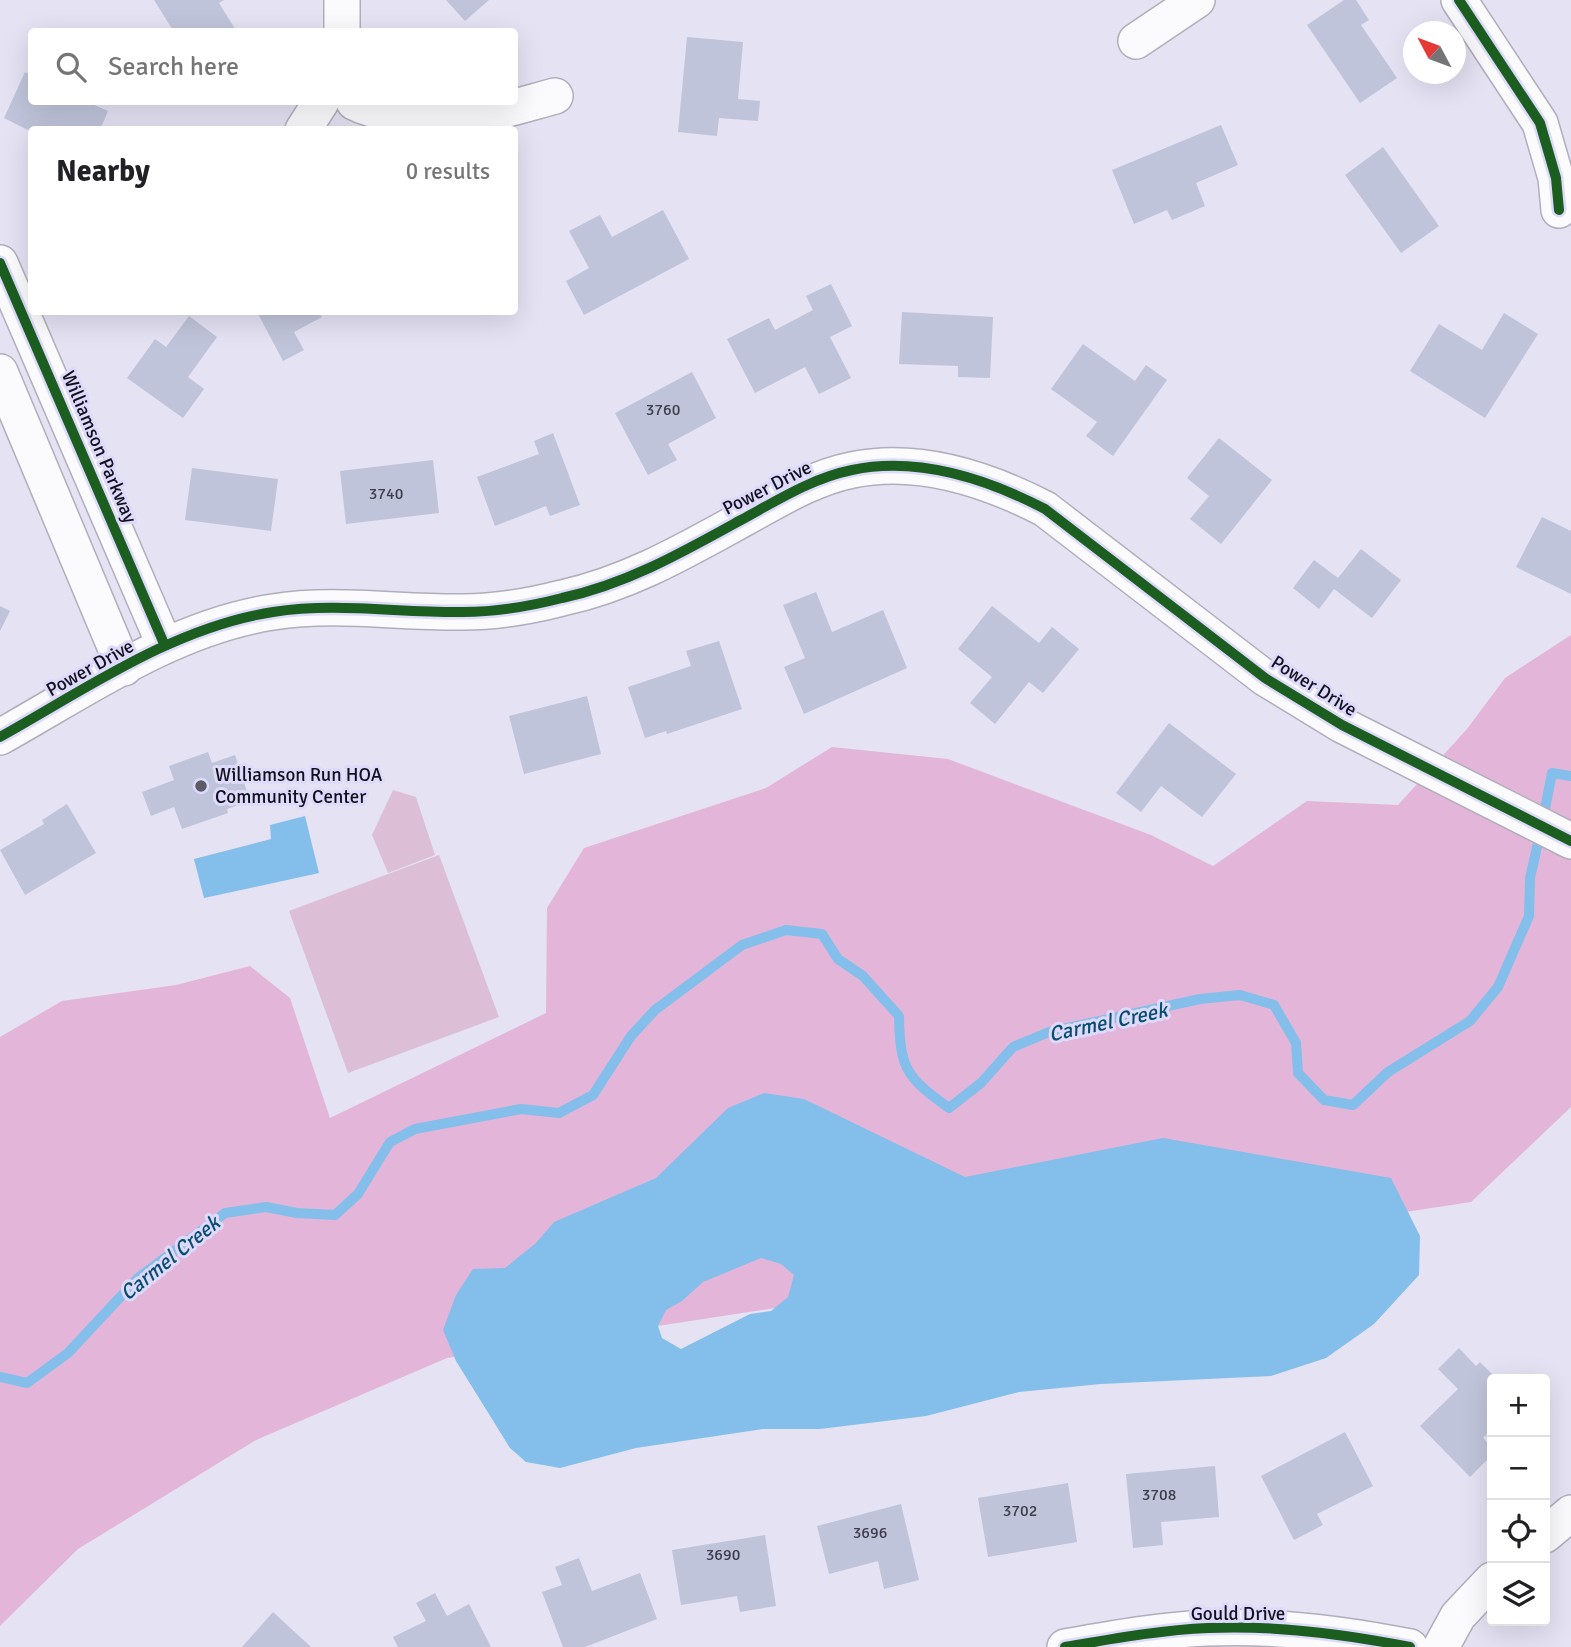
<!DOCTYPE html>
<html lang="en">
<head>
<meta charset="utf-8">
<style>
  body { margin:0; font-family:Signika,sans-serif; background:#f2f2f2; color:#202124 }
  .controls { position:absolute; right:21px; bottom:21px; display:grid; overflow:hidden; border-radius:7px; box-shadow:0 7px 28px #0002 }
  .controls button { width:63px; height:63px; display:grid; place-items:center; padding:0; border:0; border-bottom:2px solid #e0e0e0; background:#fff; color:#202124; font:35px sans-serif }
  .compass { position:absolute; left:1403px; top:21px; width:63px; height:63px; border-radius:50%; background:#fff; box-shadow:0 7px 28px #0002; rotate:311deg }
  .list { margin:0; padding:0; list-style:none }
  h2 { display:flex; justify-content:space-between; align-items:center; height:91px; margin:0; padding:0 28px; font-size:30px }
  h2 small { font-size:23px; font-weight:400; color:#757577 }
  .icon { flex:none; width:38px; height:38px; fill:none; stroke:currentColor; stroke-width:2; stroke-linecap:round; stroke-linejoin:round }
  .map { position:relative; flex:none; width:1571px; height:1647px; overflow:hidden }
  .search { position:absolute; background:#fff; box-shadow:0 7px 28px #0002; left:28px; top:28px; width:490px; height:77px; display:flex; align-items:center; gap:18px; box-sizing:border-box; padding:0 24px; border-radius:7px; color:#757577; font-size:26px }
  .panel { position:absolute; background:#fff; box-shadow:0 7px 28px #0002; left:28px; top:126px; width:490px; height:189px; border-radius:7px }
  .map>svg:first-child { display:block }
  .green { fill:#dcbfd7 }
  .forest { fill:#e3b6d9 }
  .water { fill:#84beea; fill-rule:evenodd }
  .lines { fill:none; stroke-linecap:round; stroke-linejoin:round }
  .stream { stroke:#84beea; stroke-width:10 }
  .building { fill:#bfc4da }
  .minor-casing { stroke:#b0aebb; stroke-width:38 }
  .minor { stroke:#fbfbfd; stroke-width:35 }
  .cycleway-casing { stroke:#dedafb; stroke-width:15 }
  .cycleway { stroke:#1b5e20; stroke-width:10 }
  .poi-dot { fill:#5c5a67; stroke:#dedafb; stroke-width:2.5 }
  .labels { text-anchor:middle; dominant-baseline:central; stroke-width:6; stroke-linejoin:round; paint-order:stroke }
  .number-label { font-size:16px; fill:#3d3d4c }
  .street-label { font-size:19px; fill:#12101c; stroke:#dedafb }
  .poi-label { font-size:19px; fill:#12101c; stroke:#dedafb; text-anchor:start }
  .water-label { font-size:21px; font-style:italic; fill:#084d71; stroke:#dedafb }
</style>
</head>
<body>
<div class="map">
<svg width="1571" height="1647" viewBox="0 0 1571 1647">
  <rect width="100%" height="100%" fill="#e4e2f3"/>
  <path class="green" d="M393,790L416,797L435,855L388,873L372,835Z
    M439,855L499,1017L348,1073L289,911Z"/>
  <path class="forest" d="M1571,635V1107L1471,1202L447,1358L256,1440L78,1549L0,1626V1037L62,1001L176,985L250,966L290,998L330,1118L546,1013L547,908L584,848L766,788L832,747L948,759L1151,835L1213,866L1307,801L1398,805L1467,729L1505,678Z"/>
  <path class="water" d="M305,816L319,873L204,898L194,859L271,839L270,825Z
    M764,1093L804,1099L965,1177L1163,1138L1391,1178L1420,1236L1419,1275L1374,1324L1326,1358L1271,1376L1101,1384L1019,1392L926,1416L820,1429H763L636,1448L560,1468L526,1462L510,1448L456,1361L443,1330L456,1295L473,1269L505,1268L536,1243L554,1222L656,1178L728,1108ZM761,1258L781,1264L794,1275L788,1297L771,1311L750,1314L681,1349L662,1338L658,1326L666,1310L682,1301L703,1282Z"/>
  <g class="lines">
    <path class="stream" d="M1543,819L1552,773L1571,776
      M0,1377L27,1383L68,1353L138,1278L225,1213L266,1207L297,1213L335,1215L358,1194L390,1142L415,1129L521,1109L559,1113L593,1095L631,1036L655,1010L742,945L786,930L822,934L838,959L863,976L899,1016C900,1069 906,1077 949,1108L981,1083L1013,1047L1049,1032L1200,999L1240,995L1274,1005L1296,1043L1298,1073L1324,1100L1353,1105L1388,1072L1470,1021L1498,987L1529,916L1530,878L1540,834"/>
  </g>
  <path class="building" d="M154,0H224L219,3L237,32H174Z
    M446,0H489L465,21Z
    M1344,0H1356L1369,20L1361,25L1397,78L1360,103L1307,25Z
    M687,37L743,42L738,99L760,101L758,121L719,118L717,136L678,132Z
    M25,72L32,75V102H88L108,111L100,130L32,132L4,118Z
    M1221,125L1238,165L1196,183L1205,206L1172,220L1167,210L1134,224L1112,170Z
    M1383,147L1439,226L1401,253L1345,175Z
    M663,210L689,259L584,315L566,281L589,268L569,231L600,215L612,237Z
    M831,284L852,326L830,337L851,378L819,394L805,367L755,393L727,339L769,318L775,330L813,310L806,296Z
    M257,312H319L322,317L294,332L304,350L283,361Z
    M902,312L993,317L990,378L958,377V366L899,364Z
    M1504,313L1538,334L1485,418L1410,371L1439,324L1482,350Z
    M189,316L217,337L188,377L204,389L183,418L127,378L155,339L166,347Z
    M1083,344L1135,381L1146,365L1167,380L1113,456L1086,436L1097,422L1051,389Z
    M692,372L716,418L668,444L677,460L648,475L615,413Z
    M553,433L580,505L550,516L546,506L495,526L477,477L539,454L534,441Z
    M1219,438L1272,480L1221,544L1190,519L1209,496L1187,478Z
    M433,460L439,513L346,524L340,471Z
    M192,468L278,479L271,531L185,520Z
    M1542,517L1571,531V594L1516,567Z
    M1361,549L1401,580L1372,618L1334,589L1319,609L1293,588L1314,560L1338,578Z
    M816,592L832,632L883,610L907,668L804,714L784,667L805,658L783,605Z
    M0,606L10,611L0,631Z
    M992,606L1039,643L1052,627L1079,649L1043,693L1029,682L995,724L970,703L992,677L958,649Z
    M719,641L742,709L667,734L666,731L645,738L628,687L691,666L686,651Z
    M587,696L601,754L524,774L509,716Z
    M1169,723L1236,774L1202,817L1161,786L1141,812L1116,793Z
    M208,752L212,763L235,755L250,801L227,809L228,813L182,829L174,807L151,816L142,792L174,780L169,766Z
    M67,804L96,853L25,895L0,850L44,824L42,820Z
    M1459,1348L1476,1366L1480,1362L1497,1379H1492V1429L1483,1438L1492,1447V1455L1470,1477L1420,1426L1458,1389L1438,1369Z
    M1345,1432L1373,1486L1317,1514L1323,1525L1294,1540L1261,1476Z
    M1215,1466L1219,1517L1161,1522L1163,1545L1133,1548L1126,1474Z
    M1068,1483L1077,1542L988,1557L978,1498Z
    M901,1504L919,1580L884,1589L878,1561L829,1574L817,1526Z
    M765,1535L776,1606L740,1612L737,1596L681,1605L672,1550Z
    M579,1558L592,1591L640,1573L657,1619L585,1647H563L542,1592L562,1585L555,1567Z
    M435,1593L447,1616L469,1604L491,1647H398L393,1637L426,1621L416,1603Z
    M273,1612L311,1647H242Z"/>
  <g class="lines">
    <g class="minor-casing">
      <path id="minor" d="M1459,0L1540,123L1556,178L1559,210
        M342,32V0
        M1136,41L1197,0
        M354,102C367,109 380,111 395,114C460,126 493,113 555,96
        M303,130L321,102
        M0,263L165,646
        M0,372L124,668
        M0,737C86,689 174,627 273,612C335,602 400,613 463,612C495,612 531,606 562,598C627,584 683,552 741,520C776,501 812,478 852,470C919,456 987,479 1045,509L1265,678L1342,725L1571,841
        M1545,1535L1571,1513
        M1065,1647C1112,1639 1160,1630 1208,1628C1275,1625 1345,1634 1410,1647
        M1441,1647L1458,1616L1492,1580"/>
    </g>
    <use href="#minor" class="minor"/>
    <g class="cycleway-casing">
      <path id="cycleway" d="M1459,0L1540,123L1556,178L1559,210
        M0,263L165,646
        M0,737C86,689 174,627 273,612C335,602 400,613 463,612C495,612 531,606 562,598C627,584 683,552 741,520C776,501 812,478 852,470C919,456 987,479 1045,509L1265,678L1342,725L1571,841
        M1065,1647C1112,1639 1160,1630 1208,1628C1275,1625 1345,1634 1410,1647"/>
    </g>
    <use href="#cycleway" class="cycleway"/>
  </g>
  <circle class="poi-dot" cx="201" cy="786" r="7"/>
  <g class="labels">
    <g class="number-label">
      <text x="663" y="410">3760</text>
      <text x="386" y="494">3740</text>
      <text x="1159" y="1495">3708</text>
      <text x="1020" y="1511">3702</text>
      <text x="870" y="1533">3696</text>
      <text x="723" y="1555">3690</text>
    </g>
    <g class="street-label">
      <text transform="translate(99 447) rotate(67)">Williamson Parkway</text>
      <text transform="translate(767 488) rotate(-27)">Power Drive</text>
      <text transform="translate(90 668) rotate(-29)">Power Drive</text>
      <text transform="translate(1314 686) rotate(32)">Power Drive</text>
      <text x="1238" y="1614">Gould Drive</text>
    </g>
    <g class="poi-label">
      <text x="215" y="775">Williamson Run HOA<tspan x="215" dy="22">Community Center</tspan></text>
    </g>
    <g class="water-label">
      <text transform="translate(1108 1022) rotate(-12)">Carmel Creek</text>
      <text transform="translate(170 1258) rotate(-39)">Carmel Creek</text>
    </g>
  </g>
</svg>
<div class="controls">
<button>+</button>
<button>−</button>
<button><svg class="icon" aria-label="locate" viewBox="0 0 24 24"><circle cx="12" cy="12" r="6"/><path d="M12 2v4M12 18v4M2 12h4M18 12h4"/></svg></button>
<button><svg class="icon" aria-label="layers" viewBox="0 0 24 24"><path d="M12 4l9 5-9 5-9-5zM3 14l9 5 9-5"/></svg></button>
</div>
<svg class="compass" viewBox="-18 -18 36 36"><path d="M0-13l5 13h-10z" fill="#e53935"/><path d="M0 13l5-13h-10z" fill="#757577"/></svg>
<div class="search"><svg class="icon" aria-label="search" viewBox="0 0 24 24"><circle cx="10" cy="10" r="6"/><path d="M15 15l6 6"/></svg>Search here</div>
<section class="panel">
<h2>Nearby<small>0 results</small></h2>
<ul class="list">
</ul>
</section>
</div>
</body>
</html>
